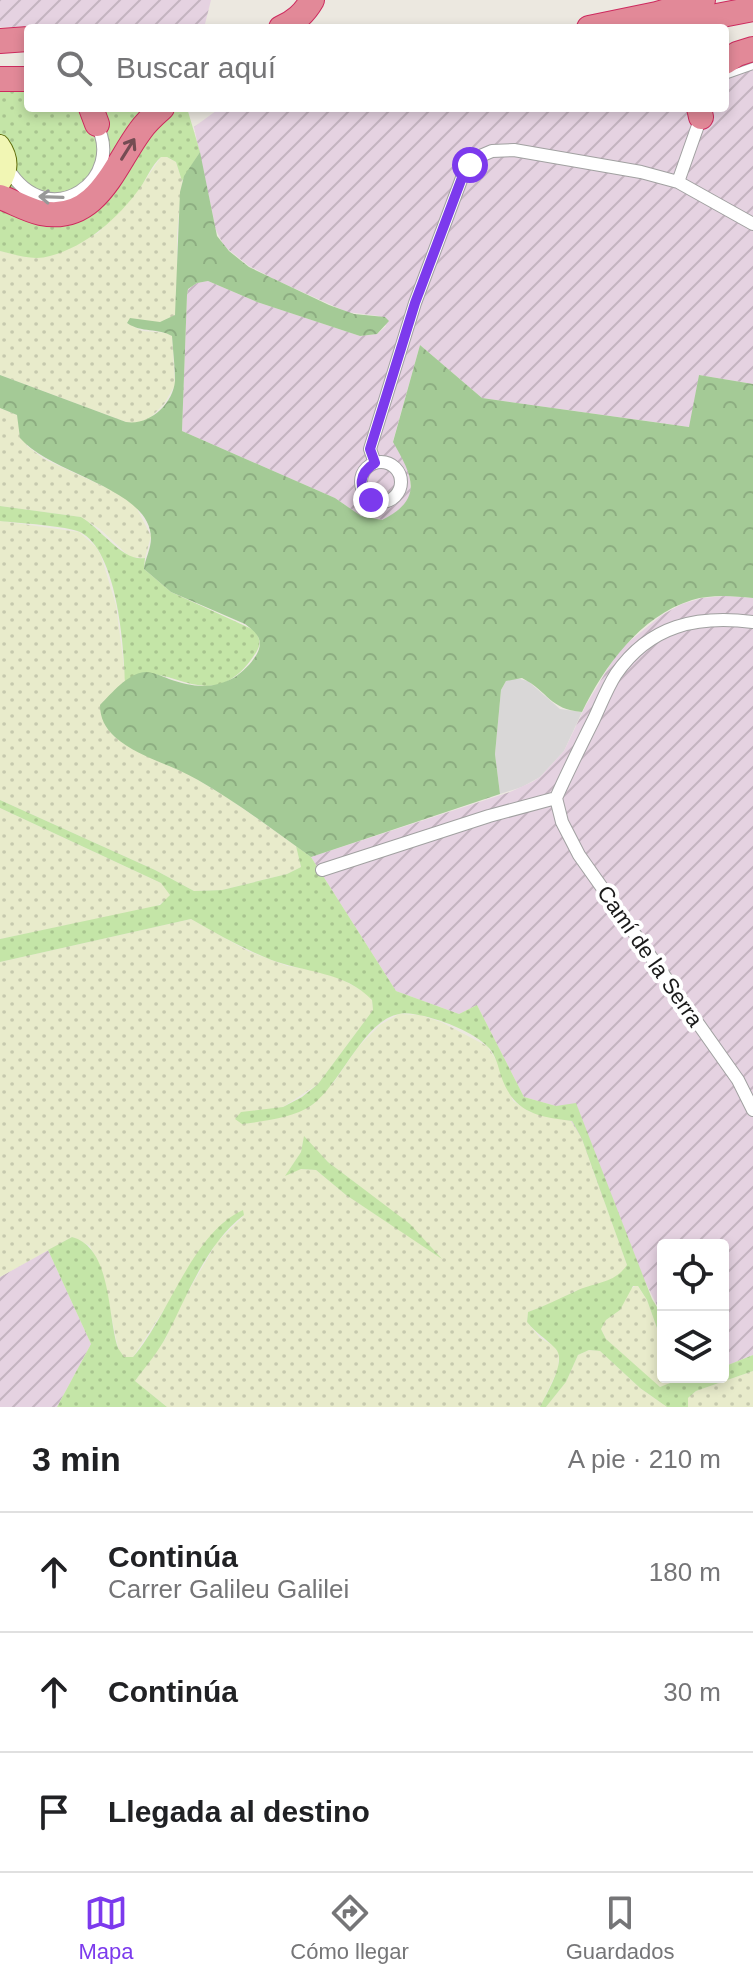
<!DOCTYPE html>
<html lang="es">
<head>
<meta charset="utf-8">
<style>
  body { margin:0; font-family:Arial,sans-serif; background:#f6f6f6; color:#202124 }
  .controls { position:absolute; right:24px; bottom:24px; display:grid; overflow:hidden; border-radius:8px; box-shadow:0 4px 12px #0003 }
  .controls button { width:72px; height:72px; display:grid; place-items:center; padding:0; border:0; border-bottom:2px solid #e0e0e0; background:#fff; color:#202124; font:40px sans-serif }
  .stop { position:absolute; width:24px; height:24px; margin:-18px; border:6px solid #7c3aed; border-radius:50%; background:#fff }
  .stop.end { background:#7c3aed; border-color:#fff; box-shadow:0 2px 8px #0008 }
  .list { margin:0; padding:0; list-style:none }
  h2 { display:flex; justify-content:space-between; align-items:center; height:104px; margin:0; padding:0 32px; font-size:34px }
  h2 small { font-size:26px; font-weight:400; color:#757577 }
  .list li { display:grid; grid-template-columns:52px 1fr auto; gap:24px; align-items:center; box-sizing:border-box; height:120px; padding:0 32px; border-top:2px solid #e0e0e0 }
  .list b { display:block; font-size:30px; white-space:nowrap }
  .list p { margin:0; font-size:26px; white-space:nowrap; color:#757577 }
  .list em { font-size:26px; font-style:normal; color:#757577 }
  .icon { flex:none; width:44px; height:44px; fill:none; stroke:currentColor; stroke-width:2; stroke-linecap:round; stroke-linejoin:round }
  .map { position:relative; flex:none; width:753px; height:1407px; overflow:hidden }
  .search { position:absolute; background:#fff; box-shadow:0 4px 12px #0003; left:24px; right:24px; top:24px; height:88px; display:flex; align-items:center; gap:20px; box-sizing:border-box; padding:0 28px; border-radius:8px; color:#757577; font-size:30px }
  .sheet { height:464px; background:#fff }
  nav { display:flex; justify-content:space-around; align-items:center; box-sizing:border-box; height:112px; border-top:2px solid #e0e0e0; background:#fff; font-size:22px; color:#757577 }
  nav a { display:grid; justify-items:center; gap:4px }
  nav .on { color:#7c3aed }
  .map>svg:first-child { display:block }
  .residential { fill:#d9d7d7 }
  .industrial { fill:url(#industrial-furrows) }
  .farmland { fill:url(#farmland-dots); fill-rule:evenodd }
  .grass { fill:url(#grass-dots) }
  .forest { fill:url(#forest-crowns) }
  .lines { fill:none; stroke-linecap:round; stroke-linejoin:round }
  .lane-casing { stroke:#a1a1a1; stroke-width:8 }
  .street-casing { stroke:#a1a1a1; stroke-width:14 }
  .secondary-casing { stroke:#5e6a08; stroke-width:20 }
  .highway-casing { stroke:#cd2a5e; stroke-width:26 }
  .lane { stroke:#fff; stroke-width:6 }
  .street { stroke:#fff; stroke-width:12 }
  .secondary { stroke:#f1f6b4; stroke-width:18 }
  .highway { stroke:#e28998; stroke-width:24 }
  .oneway { stroke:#744c53 }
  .oneway2 { stroke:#989898 }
  .route { stroke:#7c3aed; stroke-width:10 }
  .labels { text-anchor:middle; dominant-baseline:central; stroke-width:8; stroke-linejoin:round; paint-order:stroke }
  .street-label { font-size:22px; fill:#1a1a1a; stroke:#fff }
</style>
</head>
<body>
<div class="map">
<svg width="753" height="1407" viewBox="0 0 753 1407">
  <defs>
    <pattern id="industrial-furrows" width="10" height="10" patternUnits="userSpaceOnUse" patternTransform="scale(2)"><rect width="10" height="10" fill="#e5d2e1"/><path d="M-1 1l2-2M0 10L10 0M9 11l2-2" fill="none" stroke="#c4b4c0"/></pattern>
    <pattern id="farmland-dots" width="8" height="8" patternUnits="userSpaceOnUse" patternTransform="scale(2)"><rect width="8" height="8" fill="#e8ebcb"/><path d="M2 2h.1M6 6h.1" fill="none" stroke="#c6c9ae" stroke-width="1.8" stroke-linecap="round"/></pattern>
    <pattern id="grass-dots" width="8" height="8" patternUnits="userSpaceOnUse" patternTransform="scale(2)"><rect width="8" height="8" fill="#c4e5a7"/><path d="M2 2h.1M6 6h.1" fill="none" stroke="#a8c48f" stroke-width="1.8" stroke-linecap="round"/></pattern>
    <pattern id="forest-crowns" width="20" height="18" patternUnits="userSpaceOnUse" patternTransform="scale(2)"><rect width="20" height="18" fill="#a4ca96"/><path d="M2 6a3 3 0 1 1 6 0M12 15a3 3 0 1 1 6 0" fill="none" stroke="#8dad81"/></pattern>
  </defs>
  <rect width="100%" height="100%" fill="#ece8e0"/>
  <path class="residential" d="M516,678L528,681L560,709L582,712L564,751L540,777L522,787L500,794L495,754L501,690L506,681Z"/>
  <path class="industrial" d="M0,0H211L205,24L0,27Z
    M753,58V384L699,375L690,427L482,398L420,345L393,441L409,470L411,491L408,502L401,510L382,520L361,516L335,498L182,431L187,295L188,289L197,283L208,281L257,302L360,336L377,334L386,326L379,316L347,312L278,281L249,266L224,246L216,230L194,127L220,108H725V66Z
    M726,596L753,598V1355L723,1367V1245H663V1317L556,1106L524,1097L477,1005L459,1014L396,991L311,857L510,792L532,782L540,777L564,751L586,705L616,655L625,645L662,615L682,604L702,598Z
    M48,1250L91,1344L57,1407H0V1277Z"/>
  <path class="farmland" d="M161,157H167L176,162L182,181L177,233V310L175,315L166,321L154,323L136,319L127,323L142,331L168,333L172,336L175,385L164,404L147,421L137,424L126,422L0,375V251L28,257L49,256L98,233L139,189Z
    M0,408L17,415L27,446L44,459L118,493L135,505L151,536L145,558L130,557L100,529L81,517L0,506Z
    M0,521L79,532L96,547L101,556L116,605L125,675V682L100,705L114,736L132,749L188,774L228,798L296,846L301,867L287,874L222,890L194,891L155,870L0,800Z
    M0,808L161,883L170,894L168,899L155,907L0,939Z
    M191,919L248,951L287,966L319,971L339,978L365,992L372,1000L373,1010L318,1084L283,1107L271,1109L242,1124L283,1117L312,1105L334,1082L358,1047L380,1025L399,1014L420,1015L441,1022L487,1046L498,1063L513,1101L530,1112L571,1121L582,1139L627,1265L622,1273L605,1283L575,1291L557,1301L528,1312L527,1322L540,1338L557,1348L559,1353L558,1369L540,1407H167L135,1381L166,1338L174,1316L217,1242L244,1216L225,1221L214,1233L133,1357L124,1358L118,1348L103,1275L90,1246L72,1237L0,1277V962ZM304,1137L328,1162L409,1224L439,1256L346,1195L316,1170L300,1169L286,1175L301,1152Z
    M637,1285L647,1300L663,1345V1377H671L670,1383L665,1386L660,1387L651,1381L606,1339L601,1329L606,1320L620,1310L629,1290Z
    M589,1350L600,1351L640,1388L667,1407H546L566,1382L578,1355Z
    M753,1371V1407H688V1398L696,1391Z"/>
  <path class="grass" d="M28,89V108H187L200,152L182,181L176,162L167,157H161C151,166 147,178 140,188C118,218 87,246 50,256C34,261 16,255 0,251V91Z
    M0,506L81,517C101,528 122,562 145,558L144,569L171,592L254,630C262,641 261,646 253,657C207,723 163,651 125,682C124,646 117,550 80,532C68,526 17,523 0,521Z
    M0,800L155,870L194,891L222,890L287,874L301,867L296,846L311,857L396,991L459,1014L477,1005L524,1097L556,1106L576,1103L652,1299L663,1317V1345L647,1300L638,1286H633L620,1310L606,1320L601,1329L606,1339L660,1387L670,1383L671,1377H723V1367L753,1355V1371L696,1391L688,1398V1407H667L640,1388L600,1351L589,1350L578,1355L566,1382L546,1407H540C546,1394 568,1360 555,1348C544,1337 538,1335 527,1322L528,1312C545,1306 560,1298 576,1291C595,1282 614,1284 627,1265L582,1139L572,1121C536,1116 514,1113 501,1076C498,1066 496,1056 489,1048C474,1032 444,1021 424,1016C417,1015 406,1012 399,1014C364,1020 340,1085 312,1105C293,1118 265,1121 242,1124L235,1119L241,1112L283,1107L302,1097L318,1084L373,1010L372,1000C345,971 304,973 269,959C242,948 217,934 191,919L0,962V939L160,905L170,895L161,883L0,808Z
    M304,1136L328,1162L410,1224L442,1259L346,1195L316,1170L301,1169L285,1176L301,1152Z
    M243,1210L244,1215C206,1244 188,1294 167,1335C159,1351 146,1366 135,1381L167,1407H57L91,1344L48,1250L72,1237C112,1248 107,1315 118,1348L124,1357H133C169,1316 192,1233 243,1210Z"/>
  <path class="forest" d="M200,152L217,236L229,251L249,267L329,305L354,314L385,317L389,321L377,334L360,336L257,302L208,281L197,283L188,289L187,295L182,431L335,498L361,516L382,520C425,499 412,475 393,442L420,345L482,398L689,427L699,375L753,384V598C733,596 712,594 692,600C640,616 604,667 582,712C549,709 549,692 522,678L506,681L501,690L495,754L500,794L311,857C274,831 237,802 198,780C171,764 139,758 115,737C105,728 100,718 100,705C111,694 128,673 145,672C153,672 162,676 169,679C192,687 213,690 235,677C244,671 256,659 259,649C263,637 253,630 245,624L171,592L144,569C145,559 151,549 151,538C150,488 52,475 20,438L17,415L0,408V375L126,422C149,426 173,404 175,381C175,367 173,351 172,336C159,328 141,333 127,323L130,318L160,322L175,315L180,192L184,176Z"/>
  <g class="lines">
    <g class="lane-casing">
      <path id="lane" d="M725,76L753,66"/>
    </g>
    <g class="street-casing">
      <path id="street" d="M8,169C49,236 129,178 95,122
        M678,182L702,114
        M361 482a20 20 0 1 1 40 0a20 20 0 1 1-40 0Z
        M375,463L370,449L415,303L463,175L478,157L492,151L514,150L641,172L678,182L753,224
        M556,798L562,822L579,855L738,1080L753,1110
        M556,798C568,771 581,745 594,719C601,704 607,688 616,674C650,625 697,615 753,622
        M322,870L489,816L556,798"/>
    </g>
    <g class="secondary-casing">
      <path id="secondary" d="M0,144C10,158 10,171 0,185"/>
    </g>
    <g class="highway-casing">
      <path id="highway" d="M665,26L753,9
        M281,28C295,22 304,14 312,0
        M589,28L657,14L703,0
        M0,41L28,39
        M725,62L737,54L753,49
        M0,79H28
        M91,108L97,124
        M699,108L701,117
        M0,197C14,202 27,210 41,213C97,224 114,166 140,131C146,122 154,115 162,108"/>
    </g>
    <use href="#lane" class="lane"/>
    <use href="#street" class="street"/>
    <use href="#secondary" class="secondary"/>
    <use href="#highway" class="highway"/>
  </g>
  <defs><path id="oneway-shaft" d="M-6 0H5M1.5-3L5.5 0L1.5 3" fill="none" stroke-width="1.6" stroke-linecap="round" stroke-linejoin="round" transform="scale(2)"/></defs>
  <use class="oneway" href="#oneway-shaft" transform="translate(128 149) rotate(-58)"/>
  <use class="oneway2" href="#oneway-shaft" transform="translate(51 197) rotate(-178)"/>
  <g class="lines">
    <path class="route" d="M371,500C357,488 359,473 375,463L370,449L415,303L463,175L470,165"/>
  </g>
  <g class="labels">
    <g class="street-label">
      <text transform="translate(650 956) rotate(55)">Camí de la Serra</text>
    </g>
  </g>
</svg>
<div class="controls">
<button><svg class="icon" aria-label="locate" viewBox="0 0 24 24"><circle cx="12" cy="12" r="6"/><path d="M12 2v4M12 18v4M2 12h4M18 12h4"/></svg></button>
<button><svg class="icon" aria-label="layers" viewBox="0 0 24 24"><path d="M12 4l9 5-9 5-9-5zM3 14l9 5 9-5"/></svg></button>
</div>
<div class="stop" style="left:470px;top:165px"></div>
<div class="stop end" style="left:371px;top:500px"></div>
<div class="search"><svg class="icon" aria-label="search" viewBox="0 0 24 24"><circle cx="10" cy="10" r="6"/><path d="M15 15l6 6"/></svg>Buscar aquí</div>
</div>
<section class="sheet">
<h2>3 min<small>A pie · 210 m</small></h2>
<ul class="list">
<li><svg class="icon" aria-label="ahead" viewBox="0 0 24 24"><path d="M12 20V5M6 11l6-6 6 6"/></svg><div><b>Continúa</b><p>Carrer Galileu Galilei</p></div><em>180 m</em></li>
<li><svg class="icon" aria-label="ahead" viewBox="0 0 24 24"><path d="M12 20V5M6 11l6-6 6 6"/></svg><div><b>Continúa</b></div><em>30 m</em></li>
<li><svg class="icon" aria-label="arrive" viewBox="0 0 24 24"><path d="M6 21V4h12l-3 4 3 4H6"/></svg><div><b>Llegada al destino</b></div></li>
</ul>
</section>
<nav>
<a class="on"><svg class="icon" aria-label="map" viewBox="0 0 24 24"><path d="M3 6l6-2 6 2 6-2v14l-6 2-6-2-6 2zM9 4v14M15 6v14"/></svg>Mapa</a>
<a><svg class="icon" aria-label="directions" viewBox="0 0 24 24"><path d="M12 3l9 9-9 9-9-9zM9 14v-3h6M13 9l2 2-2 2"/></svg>Cómo llegar</a>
<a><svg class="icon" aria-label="saved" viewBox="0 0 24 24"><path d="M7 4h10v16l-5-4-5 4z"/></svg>Guardados</a>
</nav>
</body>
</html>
